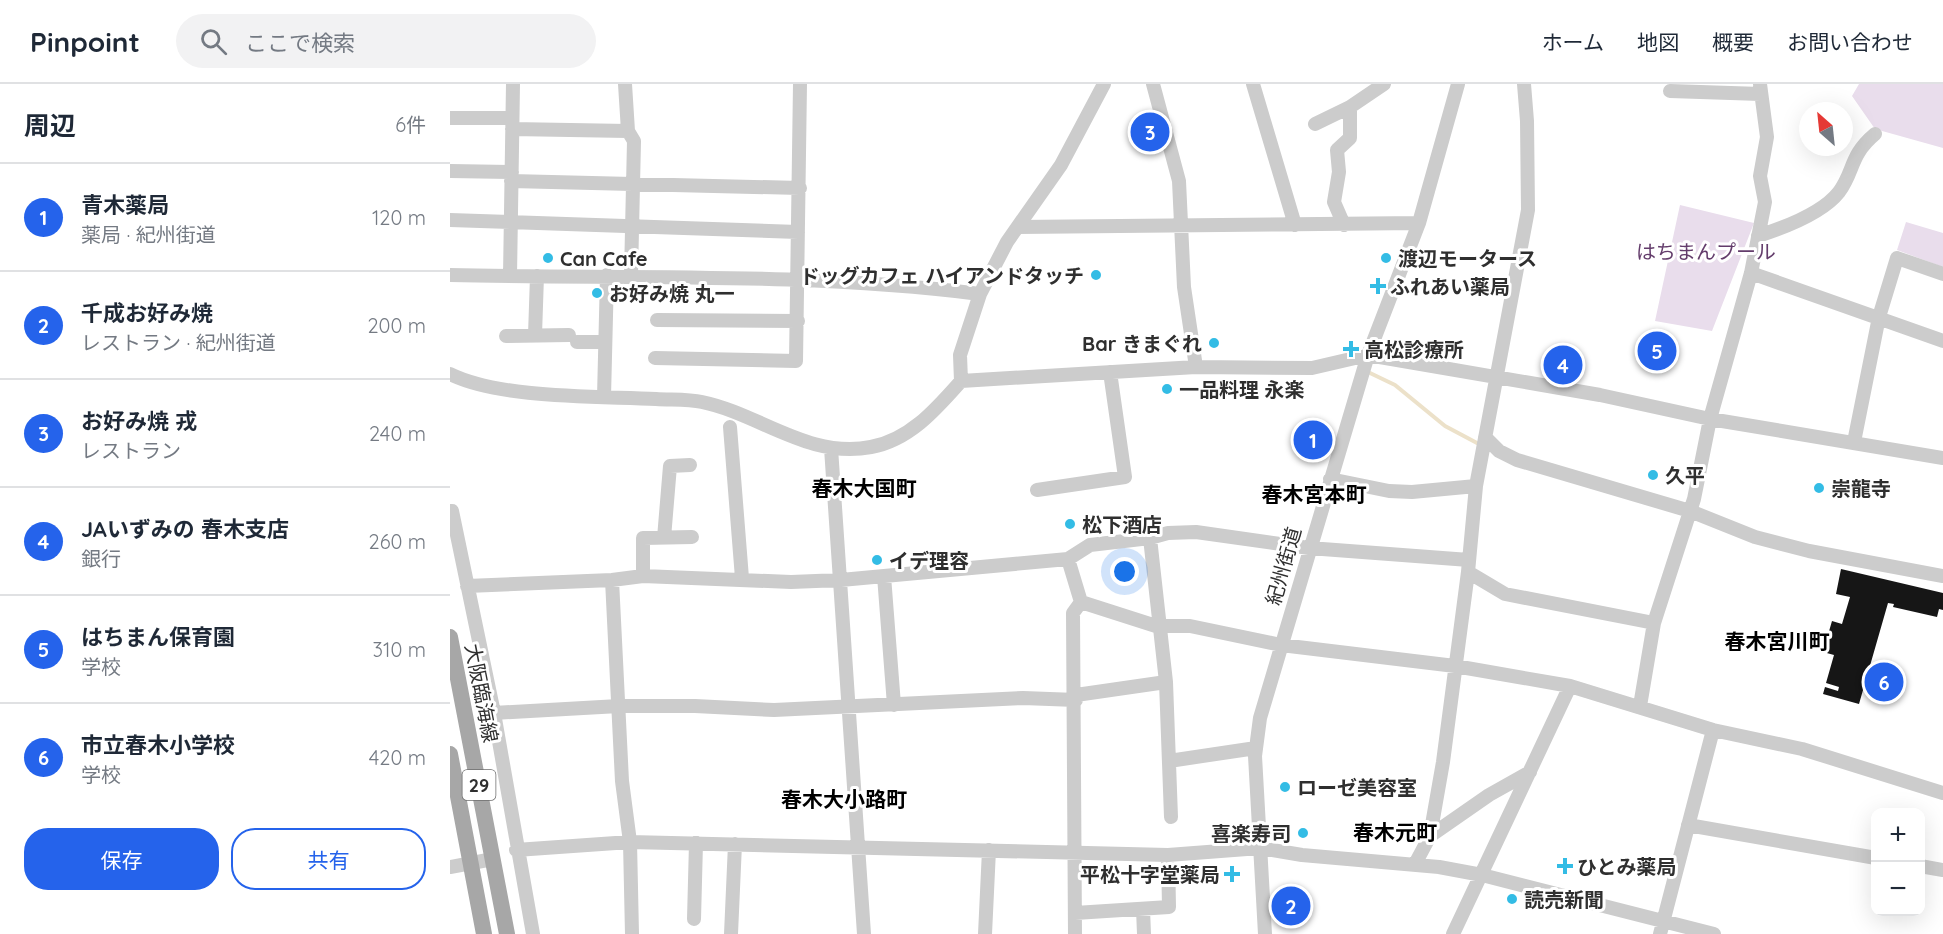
<!DOCTYPE html>
<html lang="ja">
<head>
<meta charset="utf-8">
<style>
  body { margin:0; font-family:Quicksand,"Noto Sans JP",sans-serif; background:#f2f2f3; color:#1f2937 }
  .controls { position:absolute; right:18px; bottom:18px; display:grid; overflow:hidden; border-radius:12px; box-shadow:0 6px 24px #0002 }
  .controls button { width:54px; height:54px; display:grid; place-items:center; padding:0; border:0; border-bottom:2px solid #e0e1e3; background:#fff; color:#1f2937; font:30px sans-serif }
  .compass { position:absolute; left:1349px; top:18px; width:54px; height:54px; border-radius:50%; background:#fff; box-shadow:0 6px 24px #0002; rotate:333deg }
  .you { position:absolute; left:675px; top:488px; width:21px; height:21px; margin:-15px; border:4px solid #fff; border-radius:50%; background:#1a73e8; box-shadow:0 0 0 9px #1a73e833 }
  .badge { display:grid; place-items:center; width:39px; height:39px; border-radius:50%; background:#2563eb; color:#fff; font-size:20px; font-weight:700 }
  .pin { position:absolute; translate:-50% -50%; border:3px solid #fff; box-shadow:0 2px 6px #0006 }
  .list { margin:0; padding:0; list-style:none }
  h2 { display:flex; justify-content:space-between; align-items:center; height:78px; margin:0; padding:0 24px; font-size:26px }
  h2 small { font-size:20px; font-weight:400; color:#747a83 }
  .list li { display:grid; grid-template-columns:39px 1fr auto; gap:18px; align-items:center; box-sizing:border-box; height:108px; padding:0 24px; border-top:2px solid #e0e1e3 }
  .list b { display:block; font-size:22px; white-space:nowrap }
  .list p { margin:0; font-size:20px; white-space:nowrap; color:#747a83 }
  .list em { font-size:20px; font-style:normal; color:#747a83 }
  .actions { display:flex; gap:12px; padding:18px 24px }
  .actions a { flex:1; padding:14px 0; border:2px solid #2563eb; border-radius:24px; text-align:center; font-size:21px; color:#2563eb }
  .actions .main { background:#2563eb; color:#fff }
  .icon { flex:none; width:33px; height:33px; fill:none; stroke:currentColor; stroke-width:2; stroke-linecap:round; stroke-linejoin:round }
  .map { position:relative; flex:none; width:1493px; height:850px; overflow:hidden }
  header { display:flex; align-items:center; gap:36px; box-sizing:border-box; height:84px; padding:0 30px; background:#fff; border-bottom:2px solid #e0e1e3 }
  header strong { font-size:28px }
  nav { display:flex; gap:33px; margin-inline-start:auto; font-size:21px }
  .search { width:420px; height:54px; background:#f2f2f3; display:flex; align-items:center; gap:15px; box-sizing:border-box; padding:0 21px; border-radius:33px; color:#747a83; font-size:22px }
  main { display:flex }
  aside { flex:1; background:#fff }
  .map>svg:first-child { display:block }
  .green { fill:#e9ddec }
  .lines { fill:none; stroke-linecap:round; stroke-linejoin:round }
  .stream { stroke:#ece1c9; stroke-width:4 }
  .building { fill:#161616 }
  .minor { stroke:#ccc; stroke-width:14 }
  .major { stroke:#a7a7a7; stroke-width:16 }
  .poi-dot { fill:#33bce5; stroke:#fff; stroke-width:2 }
  .labels { text-anchor:middle; dominant-baseline:central; stroke-width:6; stroke-linejoin:round; paint-order:stroke }
  .shield { fill:#fff; stroke:#6d6d6d; stroke-width:1.5 }
  .shield-label { font-size:18px; font-weight:bold; fill:#2f2f2f }
  .park-label { font-size:20px; fill:#633c6b; stroke:#fff }
  .poi-label { font-size:20px; font-weight:bold; fill:#2f2f2f; stroke:#fff; text-anchor:start }
  .street-label { font-size:20px; fill:#2f2f2f; stroke:#fff }
  .neighbourhood-label { font-size:21px; font-weight:bold; fill:#000; stroke:#fff }
</style>
</head>
<body>
<header>
<strong>Pinpoint</strong>
<div class="search"><svg class="icon" aria-label="search" viewBox="0 0 24 24"><circle cx="10" cy="10" r="6"/><path d="M15 15l6 6"/></svg>ここで検索</div>
<nav><a>ホーム</a><a>地図</a><a>概要</a><a>お問い合わせ</a></nav>
</header>
<main>
<aside>
<h2>周辺<small>6件</small></h2>
<ul class="list">
<li><span class="badge">1</span><div><b>青木薬局</b><p>薬局 · 紀州街道</p></div><em>120 m</em></li>
<li><span class="badge">2</span><div><b>千成お好み焼</b><p>レストラン · 紀州街道</p></div><em>200 m</em></li>
<li><span class="badge">3</span><div><b>お好み焼 戎</b><p>レストラン</p></div><em>240 m</em></li>
<li><span class="badge">4</span><div><b>JAいずみの 春木支店</b><p>銀行</p></div><em>260 m</em></li>
<li><span class="badge">5</span><div><b>はちまん保育園</b><p>学校</p></div><em>310 m</em></li>
<li><span class="badge">6</span><div><b>市立春木小学校</b><p>学校</p></div><em>420 m</em></li>
</ul>
<div class="actions"><a class="main">保存</a><a>共有</a></div>
</aside>
<div class="map">
<svg width="1493" height="850" viewBox="0 0 1493 850">
  <rect width="100%" height="100%" fill="#fff"/>
  <path class="green" d="M1409,0H1493V64L1425,45L1402,12Z
    M1230,121L1304,139L1262,247L1205,237Z
    M1456,138L1493,149V183L1447,166Z"/>
  <g class="lines">
    <path class="stream" d="M920,289L945,301L995,342L1027,359"/>
  </g>
  <path class="building" d="M1391,485L1493,509V526L1489,525L1487,533L1443,523L1444,520L1438,519L1409,620L1373,610L1375,603L1388,607L1389,603L1376,599L1384,571L1373,568L1382,537L1392,540L1400,513L1386,510Z"/>
  <g class="lines">
    <path class="minor" d="M175,0L178,47L184,57L181,191
      M703,0L729,97L734,203L746,283
      M803,0L845,141
      M1220,7L1311,10
      M0,34H62
      M865,40L900,23L934,0
      M62,45L178,47
      M0,87L62,88
      M61,97L350,104
      M0,136L348,148
      M894,141L884,118L889,88L887,66L900,54V23
      M568,143L969,139
      M1308,152C1333,144 1372,130 1389,108C1405,86 1399,72 1425,50
      M1301,189L1493,257
      M0,191C177,195 354,188 530,210
      M60,192L63,0
      M207,236L348,237
      M85,251L87,192
      M56,252L119,251
      M127,258H155
      M205,274L346,277L350,0
      M0,290C51,315 148,312 206,315C221,316 238,315 252,318C310,330 358,375 421,363C460,356 487,324 511,297L510,271L530,210L557,158L611,81L654,0
      M511,297L746,283L862,284L918,271L1150,311L1260,335L1493,374
      M154,313L157,191
      M280,343L292,494
      M1035,353L1049,367L1067,376L1240,427L1305,453L1359,467L1493,492
      M1404,358L1429,233L1447,174L1493,190
      M381,364L414,850
      M880,395L939,407L962,408L1026,402
      M587,406L675,393L660,288
      M0,427H2L44,629L83,850
      M214,454L220,382L240,381
      M700,454L716,598L721,733
      M618,475L631,518
      M1018,488L1055,510L1204,539
      M193,492V454L242,453
      M434,492L444,621
      M162,496L172,697L180,758L182,850
      M17,502L162,496L193,492L341,498L391,496L618,475L640,461L700,454L718,449L746,448L859,464L1019,476
      M631,518L706,542H740L831,561L1005,582L1120,602L1263,646L1352,665L1493,709
      M626,611L716,598
      M1190,622L1204,539L1244,415L1260,335L1301,189L1315,118L1310,92L1317,53L1310,0
      M44,629L169,622H245L324,626L573,614L626,616
      M719,677L806,664
      M1238,741L1426,774
      M980,752L1039,711L1080,688
      M66,766L180,758L718,771L810,764L852,771L989,783L1032,791L1264,850
      M965,780L980,752L993,678L1018,488L1026,402L1078,126L1077,37L1074,0
      M1470,782L1493,786
      M0,783L43,775
      M693,825L694,850
      M625,829L719,823L718,771
      M244,835L246,759
      M281,850L285,760
      M535,850L539,766
      M625,850L623,529L631,518
      M815,850L805,672L810,634L918,271L969,139L1008,0
      M1003,850L1120,602
      M1210,850L1263,646"/>
    <path class="major" d="M0,553L57,850
      M0,670L34,850"/>
  </g>
  <g class="poi-dot">
    <circle cx="98" cy="174" r="6"/>
    <circle cx="936" cy="174" r="6"/>
    <circle cx="646" cy="191" r="6"/>
    <path d="M925 193h6v6h6v6h-6v6h-6v-6h-6v-6h6z"/>
    <circle cx="147" cy="209" r="6"/>
    <circle cx="764" cy="259" r="6"/>
    <path d="M898 256h6v6h6v6h-6v6h-6v-6h-6v-6h6z"/>
    <circle cx="717" cy="305" r="6"/>
    <circle cx="1203" cy="391" r="6"/>
    <circle cx="1369" cy="404" r="6"/>
    <circle cx="620" cy="440" r="6"/>
    <circle cx="427" cy="476" r="6"/>
    <circle cx="835" cy="703" r="6"/>
    <circle cx="853" cy="749" r="6"/>
    <path d="M1112 773h6v6h6v6h-6v6h-6v-6h-6v-6h6z"/>
    <path d="M779 781h6v6h6v6h-6v6h-6v-6h-6v-6h6z"/>
    <circle cx="1062" cy="815" r="6"/>
  </g>
  <g class="labels">
    <rect class="shield" x="12.5" y="686" width="33" height="30" rx="4.5"/>
    <g class="shield-label">
      <text x="29" y="701">29</text>
    </g>
    <g class="park-label">
      <text x="1256" y="167">はちまんプール</text>
    </g>
    <g class="poi-label">
      <text x="110" y="174">Can Cafe</text>
      <text x="948" y="174">渡辺モータース</text>
      <text x="634" y="191" text-anchor="end">ドッグカフェ ハイアンドタッチ</text>
      <text x="940" y="202">ふれあい薬局</text>
      <text x="159" y="209">お好み焼 丸一</text>
      <text x="752" y="259" text-anchor="end">Bar きまぐれ</text>
      <text x="914" y="265">高松診療所</text>
      <text x="729" y="305">一品料理 永楽</text>
      <text x="1215" y="391">久平</text>
      <text x="1381" y="404">崇龍寺</text>
      <text x="632" y="440">松下酒店</text>
      <text x="439" y="476">イデ理容</text>
      <text x="847" y="703">ローゼ美容室</text>
      <text x="841" y="749" text-anchor="end">喜楽寿司</text>
      <text x="1127" y="782">ひとみ薬局</text>
      <text x="770" y="790" text-anchor="end">平松十字堂薬局</text>
      <text x="1074" y="815">読売新聞</text>
    </g>
    <g class="street-label">
      <text transform="translate(833 482) rotate(-74)">紀州街道</text>
      <text transform="translate(32 609) rotate(79)">大阪臨海線</text>
    </g>
    <g class="neighbourhood-label">
      <text x="414" y="404">春木大国町</text>
      <text x="864" y="410">春木宮本町</text>
      <text x="1327" y="557">春木宮川町</text>
      <text x="394" y="715">春木大小路町</text>
      <text x="945" y="748">春木元町</text>
    </g>
  </g>
</svg>
<div class="controls">
<button>+</button>
<button>−</button>
</div>
<svg class="compass" viewBox="-18 -18 36 36"><path d="M0-13l5 13h-10z" fill="#e53935"/><path d="M0 13l5-13h-10z" fill="#747a83"/></svg>
<div class="you"></div>
<div class="pin badge" style="left:863px;top:356px">1</div>
<div class="pin badge" style="left:841px;top:822px">2</div>
<div class="pin badge" style="left:700px;top:48px">3</div>
<div class="pin badge" style="left:1113px;top:281px">4</div>
<div class="pin badge" style="left:1207px;top:267px">5</div>
<div class="pin badge" style="left:1434px;top:598px">6</div>
</div>
</main>
</body>
</html>
